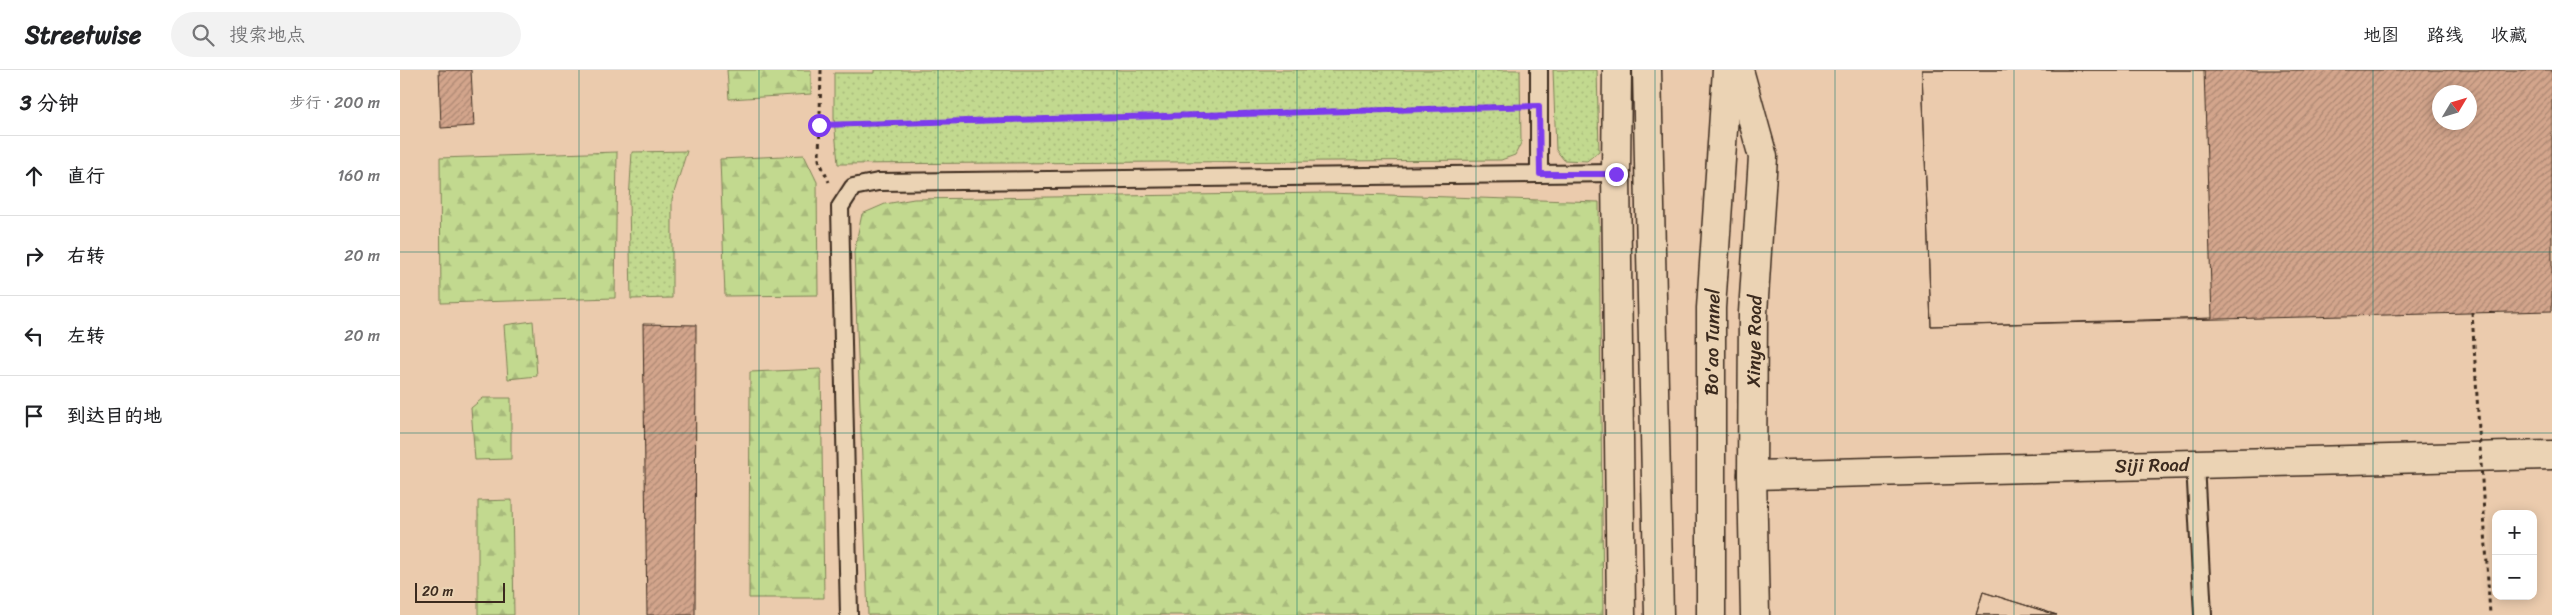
<!DOCTYPE html>
<html lang="zh">
<head>
<meta charset="utf-8">
<style>
  body { margin:0; font-family:Sriracha,"LXGW WenKai TC",sans-serif; background:#f2f2f2; color:#202124 }
  .controls { position:absolute; right:15px; bottom:15px; display:grid; overflow:hidden; border-radius:10px; box-shadow:0 2px 12px #0003 }
  .controls button { width:45px; height:45px; display:grid; place-items:center; padding:0; border:0; border-bottom:1px solid #e0e0e0; background:#fff; color:#202124; font:25px sans-serif }
  .compass { position:absolute; left:2032px; top:15px; width:45px; height:45px; border-radius:50%; background:#fff; box-shadow:0 2px 12px #0003; rotate:52deg }
  .scale { position:absolute; left:15px; bottom:12px; width:90px; box-sizing:border-box; padding-left:5px; border:2px solid #3b2a1e; border-top:0; font-size:14px; line-height:18px; white-space:nowrap; color:#3b2a1e; -webkit-text-stroke:4px #ebd3b4; paint-order:stroke }
  .stop { position:absolute; width:15px; height:15px; margin:-11px; border:4px solid #7c3aed; border-radius:50%; background:#fff }
  .stop.end { background:#7c3aed; border-color:#fff; box-shadow:0 1px 5px #0008 }
  .list { margin:0; padding:0; list-style:none }
  h2 { display:flex; justify-content:space-between; align-items:center; height:65px; margin:0; padding:0 20px; font-size:21px }
  h2 small { font-size:16px; font-weight:400; color:#757577 }
  .list li { display:grid; grid-template-columns:32px 1fr auto; gap:15px; align-items:center; box-sizing:border-box; height:80px; padding:0 20px; border-top:1px solid #e0e0e0 }
  .list b { display:block; font-size:19px; white-space:nowrap }
  .list em { font-size:16px; font-style:normal; color:#757577 }
  .icon { flex:none; width:28px; height:28px; fill:none; stroke:currentColor; stroke-width:2; stroke-linecap:round; stroke-linejoin:round }
  .map { position:relative; flex:none; width:2152px; height:545px; overflow:hidden }
  header { display:flex; align-items:center; gap:30px; box-sizing:border-box; height:70px; padding:0 25px; background:#fff; border-bottom:1px solid #e0e0e0 }
  header strong { font-size:24px }
  nav { display:flex; gap:28px; margin-inline-start:auto; font-size:18px }
  .search { width:350px; height:45px; background:#f2f2f2; display:flex; align-items:center; gap:12px; box-sizing:border-box; padding:0 18px; border-radius:28px; color:#757577; font-size:19px }
  main { display:flex }
  aside { flex:1; background:#fff }
  .map>svg:first-child { display:block }
  .grass { fill:url(#grass-dots); stroke:#7e8256 }
  .forest { fill:url(#forest-firs); stroke:#7e8256 }
  .building { fill:url(#building-hatch); stroke:#3b2a1e; fill-rule:evenodd }
  .lines { fill:none; stroke-linecap:round; stroke-linejoin:round }
  .service-casing { stroke:#3b2a1e; stroke-width:20 }
  .minor-casing { stroke:#3b2a1e; stroke-width:31 }
  .primary-casing { stroke:#3b2a1e; stroke-width:31 }
  .path { stroke:#3b2a1e; stroke-width:3; stroke-dasharray:4 4; stroke-linecap:butt }
  .service { stroke:#ebd3b4; stroke-width:16 }
  .minor { stroke:#ebd3b4; stroke-width:28 }
  .primary { stroke:#ebd3b4; stroke-width:28 }
  .path-bridge { stroke:#3b2a1e; stroke-width:3; stroke-dasharray:4 4; stroke-linecap:butt }
  .route { stroke:#7c3aed; stroke-width:6 }
  .grid { fill:none; stroke:#0f766e; stroke-width:1; stroke-opacity:0.55 }
  .labels { text-anchor:middle; dominant-baseline:central; stroke-width:4; stroke-linejoin:round; paint-order:stroke }
  .street-label { font-size:19px; fill:#3b2a1e; stroke:#ebd3b4 }
</style>
</head>
<body>
<header>
<strong>Streetwise</strong>
<div class="search"><svg class="icon" aria-label="search" viewBox="0 0 24 24"><circle cx="10" cy="10" r="6"/><path d="M15 15l6 6"/></svg>搜索地点</div>
<nav><a>地图</a><a>路线</a><a>收藏</a></nav>
</header>
<main>
<aside>
<h2>3 分钟<small>步行 · 200 m</small></h2>
<ul class="list">
<li><svg class="icon" aria-label="ahead" viewBox="0 0 24 24"><path d="M12 20V5M6 11l6-6 6 6"/></svg><div><b>直行</b></div><em>160 m</em></li>
<li><svg class="icon" aria-label="right" viewBox="0 0 24 24"><path d="M7 20v-9h11M14 6l5 5-5 5"/></svg><div><b>右转</b></div><em>20 m</em></li>
<li><svg class="icon" aria-label="left" viewBox="0 0 24 24"><path d="M17 20v-9H6M10 6l-5 5 5 5"/></svg><div><b>左转</b></div><em>20 m</em></li>
<li><svg class="icon" aria-label="arrive" viewBox="0 0 24 24"><path d="M6 21V4h12l-3 4 3 4H6"/></svg><div><b>到达目的地</b></div></li>
</ul>
</aside>
<div class="map">
<svg width="2152" height="545" viewBox="0 0 2152 545">
  <defs>
    <pattern id="grass-dots" width="8" height="8" patternUnits="userSpaceOnUse" patternTransform="scale(1.25)"><rect width="8" height="8" fill="#c2d98f"/><path d="M2 2h.1M6 6h.1" fill="none" stroke="#a8ba7b" stroke-width="1.8" stroke-linecap="round"/></pattern>
    <pattern id="forest-firs" width="22" height="20" patternUnits="userSpaceOnUse" patternTransform="scale(1.25)"><rect width="22" height="20" fill="#c2d98f"/><path d="M5 1l3.5 6h-7zM16 11l3.5 6h-7z" fill="#a8ba7b"/></pattern>
    <pattern id="building-hatch" width="6" height="6" patternUnits="userSpaceOnUse" patternTransform="scale(1.25)"><rect width="6" height="6" fill="#d3a58c"/><path d="M-1 1l2-2M0 6l6-6M5 7l2-2" fill="none" stroke="#ac8772"/></pattern>
  </defs>
  <rect width="100%" height="100%" fill="#ebcbad"/>
  <filter id="ink" filterUnits="userSpaceOnUse"><feTurbulence type="fractalNoise" baseFrequency=".02" numOctaves="2"/><feDisplacementMap in="SourceGraphic" scale="10" xChannelSelector="R" yChannelSelector="G"/><feConvolveMatrix kernelMatrix="1 2 1 2 8 2 1 2 1" color-interpolation-filters="sRGB"/></filter>
  <g filter="url(#ink)">
    <path class="grass" d="M474,0H1120L1121,73L1115,85L1101,90L438,94L434,48V3H474Z
      M1153,0H1197L1199,81L1187,91L1164,90L1156,80Z
      M287,81L272,129V228L231,229L229,131L232,82Z"/>
    <path class="forest" d="M327,0H411V24L329,29Z
      M217,82L215,228L41,233L40,88Z
      M404,85L417,112L418,225L325,226L320,89Z
      M928,123L1199,132L1203,545H468L454,182L462,144L485,134L514,129Z
      M133,251L137,306L108,309L104,255Z
      M421,299L424,528H349L350,302Z
      M83,328H111V389L75,390L71,338Z
      M112,430L114,545H78V431Z"/>
    <path class="building" d="M39,0H71L74,56L41,58Z
      M1522,0H2152V241L1531,256ZM2040,22H2070V52H2040Z
      M1522,0H1804L1812,248L1531,256Z
      M243,254L296,255L295,545H247Z
      M1583,522L1657,545H1576Z
      M1583,522L1657,545H1576Z"/>
    <g class="lines">
      <g class="service-casing">
        <path id="service" d="M1139,0V104
          M1795,394L1803,545
          M449,545L440,137L453,117L478,112L1216,103"/>
      </g>
      <g class="minor-casing">
        <path id="minor" d="M1352,405L2152,385"/>
      </g>
      <g class="primary-casing">
        <path id="primary" d="M1217,0L1216,103L1221,545
          M1247,0L1259,545
          M1339,0L1363,87L1353,243L1352,405L1355,545
          M1311,545V238L1327,0"/>
      </g>
      <path class="path" d="M421,0L419,90L429,112
        M419,55L1116,36"/>
      <use href="#service" class="service"/>
      <use href="#minor" class="minor"/>
      <use href="#primary" class="primary"/>
      <path class="path-bridge" d="M2072,242L2090,545"/>
    </g>
  </g>
  <g class="lines" filter="url(#ink)">
    <path class="route" d="M419,55L1139,36L1140,104H1216"/>
  </g>
  <path class="grid" d="M179,0V545M359,0V545M538,0V545M717,0V545M897,0V545M1076,0V545M1255,0V545M1435,0V545M1614,0V545M1793,0V545M1973,0V545M0,182H2152M0,363H2152"/>
  <g class="labels">
    <g class="street-label">
      <text transform="translate(1354 271) rotate(-89)">Xinye Road</text>
      <text transform="translate(1312 272) rotate(-89)">Bo'ao Tunnel</text>
      <text transform="translate(1752 395) rotate(-1)">Siji Road</text>
    </g>
  </g>
</svg>
<div class="controls">
<button>+</button>
<button>−</button>
</div>
<svg class="compass" viewBox="-18 -18 36 36"><path d="M0-13l5 13h-10z" fill="#e53935"/><path d="M0 13l5-13h-10z" fill="#757577"/></svg>
<div class="scale">20 m</div>
<div class="stop" style="left:419px;top:55px"></div>
<div class="stop end" style="left:1216px;top:104px"></div>
</div>
</main>
</body>
</html>
